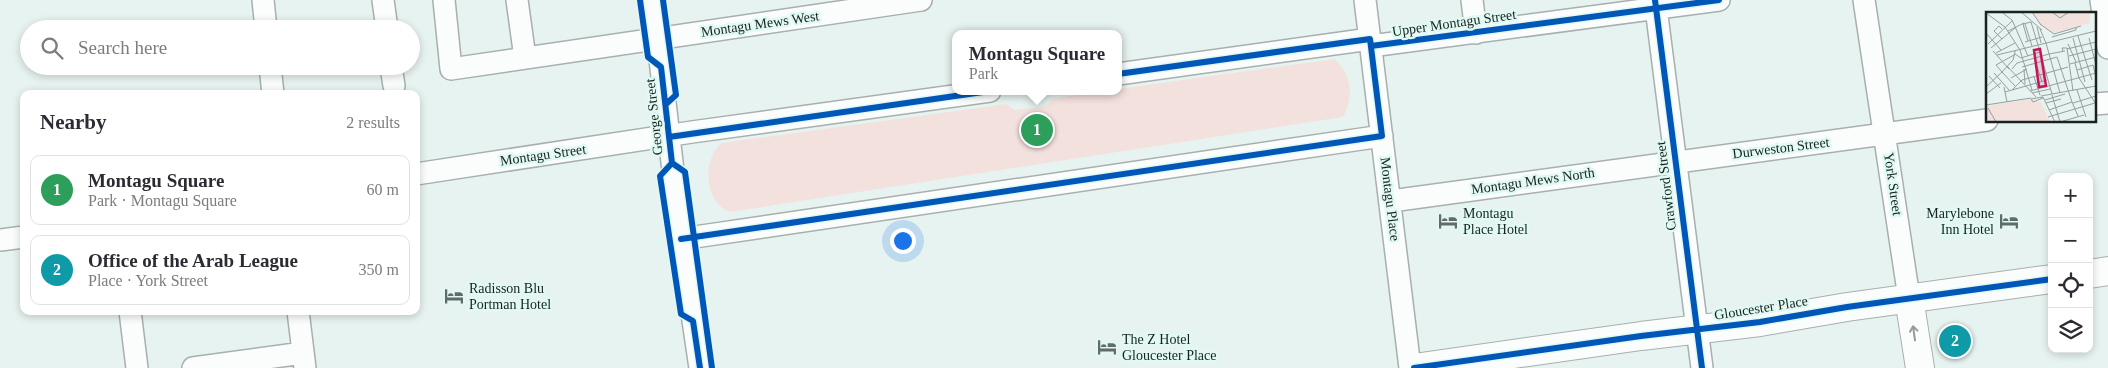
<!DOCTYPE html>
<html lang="en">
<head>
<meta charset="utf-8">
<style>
  body { margin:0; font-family:"Times New Roman",serif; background:#f7f7f7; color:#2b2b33 }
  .controls { position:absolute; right:15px; bottom:15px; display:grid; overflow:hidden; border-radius:10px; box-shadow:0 2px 8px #0003 }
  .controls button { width:45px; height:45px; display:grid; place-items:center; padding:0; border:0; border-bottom:1px solid #e1e1e2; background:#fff; color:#2b2b33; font:25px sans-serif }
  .you { position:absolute; left:902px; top:240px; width:18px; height:18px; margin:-12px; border:4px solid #fff; border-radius:50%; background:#1a73e8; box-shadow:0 0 0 8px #1a73e833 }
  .badge { display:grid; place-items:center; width:32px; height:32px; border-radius:50%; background:#2563eb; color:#fff; font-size:16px; font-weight:700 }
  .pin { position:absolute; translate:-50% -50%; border:2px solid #fff; box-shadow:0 1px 5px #0006 }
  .popup { position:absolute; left:952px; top:30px; width:170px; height:65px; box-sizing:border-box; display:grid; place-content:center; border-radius:10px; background:#fff; filter:drop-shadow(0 1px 4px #0005); font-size:16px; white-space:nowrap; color:#7c7c81 }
  .popup b { font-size:19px; color:#2b2b33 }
  .popup::after { content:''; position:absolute; left:50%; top:100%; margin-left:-10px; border:10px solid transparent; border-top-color:#fff }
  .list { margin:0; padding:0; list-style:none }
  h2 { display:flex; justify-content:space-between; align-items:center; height:65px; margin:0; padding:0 20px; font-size:21px }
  h2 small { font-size:16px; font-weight:400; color:#7c7c81 }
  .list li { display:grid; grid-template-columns:32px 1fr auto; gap:15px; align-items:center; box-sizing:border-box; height:70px; margin:0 10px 10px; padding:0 10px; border:1px solid #e1e1e2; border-radius:10px }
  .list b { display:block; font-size:19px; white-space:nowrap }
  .list p { margin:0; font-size:16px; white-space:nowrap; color:#7c7c81 }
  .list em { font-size:16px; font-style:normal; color:#7c7c81 }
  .icon { flex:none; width:28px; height:28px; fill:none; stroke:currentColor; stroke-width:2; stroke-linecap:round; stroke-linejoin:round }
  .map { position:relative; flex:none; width:2108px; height:368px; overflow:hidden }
  .search { position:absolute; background:#fff; box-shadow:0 2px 8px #0003; left:20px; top:20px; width:400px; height:55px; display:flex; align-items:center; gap:12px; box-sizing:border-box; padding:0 18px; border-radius:28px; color:#7c7c81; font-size:19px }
  .panel { position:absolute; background:#fff; box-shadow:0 2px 8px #0003; left:20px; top:90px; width:400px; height:225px; border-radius:10px }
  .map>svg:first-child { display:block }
  .green { fill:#f3e1de }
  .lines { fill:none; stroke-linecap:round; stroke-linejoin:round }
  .minor-casing { stroke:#a7b0ae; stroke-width:24 }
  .major-casing { stroke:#a7b0ae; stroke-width:30 }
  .minor { stroke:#fbfdfd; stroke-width:21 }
  .major { stroke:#fbfdfd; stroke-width:28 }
  .cycleway-casing { stroke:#e1f9f3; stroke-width:9 }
  .cycleway { stroke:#0057b8; stroke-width:6 }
  .oneway { stroke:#959a9a }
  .labels { text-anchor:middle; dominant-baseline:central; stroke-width:5; stroke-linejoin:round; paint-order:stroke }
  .street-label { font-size:14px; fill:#192220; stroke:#e1f9f3 }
  .poi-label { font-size:14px; fill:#192220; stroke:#e1f9f3; text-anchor:start }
  .inset-road { fill:none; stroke:#959f9d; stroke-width:1 }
  .view { fill:#c2185b; fill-opacity:0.15; stroke:#c2185b; stroke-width:2.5 }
  .inset-edge { fill:none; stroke:#192220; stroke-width:2.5 }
</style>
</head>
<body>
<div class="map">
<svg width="2108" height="368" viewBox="0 0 2108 368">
  <rect width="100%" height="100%" fill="#e7f3f0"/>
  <path class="green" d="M1334,59C1352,73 1354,98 1343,117L730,212C704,202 702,161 721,143L1007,104L1014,110L1046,106L1052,99L1104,91H1118V89Z"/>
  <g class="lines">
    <g class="minor-casing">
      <path id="minor" d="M263,0L266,29
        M383,0L387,29
        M444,0L451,69L921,0
        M517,0L525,58
        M653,0L681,239L700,368
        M1365,0L1410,368
        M1472,0L1476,33
        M1655,0L1702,368
        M1864,0L1909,298
        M2101,0L2108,48
        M1371,46L1719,0
        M270,66L273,94
        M391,66L394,86
        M1118,74L1370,39
        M2094,104L2108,103
        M416,174L692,132L990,91
        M1391,201L1987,120
        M681,239L1382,136
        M0,240L24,237
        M130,311L137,368
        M298,311L305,368
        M193,368L303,353"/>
    </g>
    <g class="major-casing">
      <path id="major" d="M2089,274L2108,271
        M1909,298L1920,368
        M1414,368L1641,336L1760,322L1847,307L2052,279"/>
    </g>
    <use href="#minor" class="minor"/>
    <use href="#major" class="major"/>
    <g class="cycleway-casing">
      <path id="cycleway" d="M640,0L648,57L661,67L672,163L685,172L712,368
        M663,0L676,95L666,104
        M1655,0L1702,368
        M1371,46L1719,0
        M669,137L990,91
        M672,163L660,176L681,314L693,321L700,368
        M681,239L1382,136L1370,39L1118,74
        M1414,368L1641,336L1760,322L1847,307L2052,279"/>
    </g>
    <use href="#cycleway" class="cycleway"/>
  </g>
  <defs><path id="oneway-shaft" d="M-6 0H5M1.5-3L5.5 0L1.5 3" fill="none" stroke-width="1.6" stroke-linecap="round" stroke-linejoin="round" transform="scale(1.25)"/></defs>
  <use class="oneway" href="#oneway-shaft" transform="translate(1914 333) rotate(-98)"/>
  <defs>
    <g id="hotel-bare" transform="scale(1.5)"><path d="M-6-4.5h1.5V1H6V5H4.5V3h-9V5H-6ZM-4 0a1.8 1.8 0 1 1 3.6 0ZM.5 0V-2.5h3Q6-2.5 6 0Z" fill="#616b69" stroke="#e1f9f3" stroke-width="2.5" paint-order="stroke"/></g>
  </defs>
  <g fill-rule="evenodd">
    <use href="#hotel-bare" x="1448" y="221"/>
    <use href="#hotel-bare" x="2009" y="221"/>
    <use href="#hotel-bare" x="454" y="296"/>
    <use href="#hotel-bare" x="1107" y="347"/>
  </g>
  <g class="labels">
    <g class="street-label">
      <text transform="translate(1454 23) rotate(-8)">Upper Montagu Street</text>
      <text transform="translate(760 24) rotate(-8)">Montagu Mews West</text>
      <text transform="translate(654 117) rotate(-96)">George Street</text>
      <text transform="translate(1781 148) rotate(-7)">Durweston Street</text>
      <text transform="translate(543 155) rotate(-8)">Montagu Street</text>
      <text transform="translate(1533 181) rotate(-8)">Montagu Mews North</text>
      <text transform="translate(1893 184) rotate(82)">York Street</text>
      <text transform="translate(1666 186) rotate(-97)">Crawford Street</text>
      <text transform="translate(1390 199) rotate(83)">Montagu Place</text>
      <text transform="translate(1761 308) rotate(-9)">Gloucester Place</text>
    </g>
    <g class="poi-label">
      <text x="1463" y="213">Montagu<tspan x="1463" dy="16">Place Hotel</tspan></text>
      <text x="1994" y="213" text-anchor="end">Marylebone<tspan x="1994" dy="16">Inn Hotel</tspan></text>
      <text x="469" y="288">Radisson Blu<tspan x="469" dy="16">Portman Hotel</tspan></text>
      <text x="1122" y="339">The Z Hotel<tspan x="1122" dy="16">Gloucester Place</tspan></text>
    </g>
  </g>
  <g transform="translate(1986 12)">
    <rect width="110" height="110" fill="#e7f3f0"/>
    <path d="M47,0H104V11L67,21L56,14ZM43,87L55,90L64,110H0V94Z" fill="#f3e1de"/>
    <path class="inset-road" d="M35,0L56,18M46,0L55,13M66,0L74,6L83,0M0,1L19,15L34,38M17,1L26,8L42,44M45,10L52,33M39,12L46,34M54,12L68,22L95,14M51,15L55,31M54,17L60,31M22,19L38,11M0,21L15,38M92,24L106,68M66,25L90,18V15M87,26L99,70M103,26L110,53M16,27L8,19L13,14L16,17M42,29L37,12L45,10M39,30L56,25M60,31L74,81M2,32L26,9M82,32L90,50M52,33L66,82M5,36L29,16M81,37L110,30M34,38L46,78M7,39L23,57M77,39L76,36H81L87,79M10,41L29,31M29,42L35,46L54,40M63,42L79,39M11,43L110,19M28,43L10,53L16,60L27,48L29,40V39M83,44L110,37M50,51L56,70M89,51L93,66M84,52L110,45M21,54L50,85M36,55L71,45L86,90M26,57L31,51L63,42M38,57L39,72M91,58L107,53L109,61M16,60L29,74M8,61L23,78M3,64L14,76M48,65L54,83M25,66L41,57M93,66L110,92M0,75L16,60M18,75L21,90M26,78L36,68L82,55M91,78L100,105M44,79L110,61M19,80L61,68M46,81L64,77M0,82L15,71M66,83L74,110M55,84L110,74M57,86L47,90L45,87L57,85L69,110M59,88L79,82M86,90L92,104M60,91L75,87M87,91L110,84M0,93L45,86M2,96L10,110M63,98L86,90M62,105L109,91M74,110L98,103"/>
    <path class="view" d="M54,37L60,74L53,75L48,38Z"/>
    <rect width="110" height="110" class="inset-edge"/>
  </g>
</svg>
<div class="controls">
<button>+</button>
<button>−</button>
<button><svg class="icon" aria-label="locate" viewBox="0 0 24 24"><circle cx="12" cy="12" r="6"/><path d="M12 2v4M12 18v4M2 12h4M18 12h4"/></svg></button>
<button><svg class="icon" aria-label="layers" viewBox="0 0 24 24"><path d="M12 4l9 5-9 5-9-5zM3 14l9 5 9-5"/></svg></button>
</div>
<div class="you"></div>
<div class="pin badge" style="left:1037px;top:130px;background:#2e9e5b">1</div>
<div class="popup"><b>Montagu Square</b>Park</div>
<div class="pin badge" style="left:1955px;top:341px;background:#0f9aa8">2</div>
<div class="search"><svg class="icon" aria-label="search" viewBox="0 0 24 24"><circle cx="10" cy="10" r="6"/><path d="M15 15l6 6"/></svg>Search here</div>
<section class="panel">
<h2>Nearby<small>2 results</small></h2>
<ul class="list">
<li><span class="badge" style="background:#2e9e5b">1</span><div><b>Montagu Square</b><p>Park · Montagu Square</p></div><em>60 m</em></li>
<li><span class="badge" style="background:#0f9aa8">2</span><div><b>Office of the Arab League</b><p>Place · York Street</p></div><em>350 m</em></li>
</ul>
</section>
</div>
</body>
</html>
